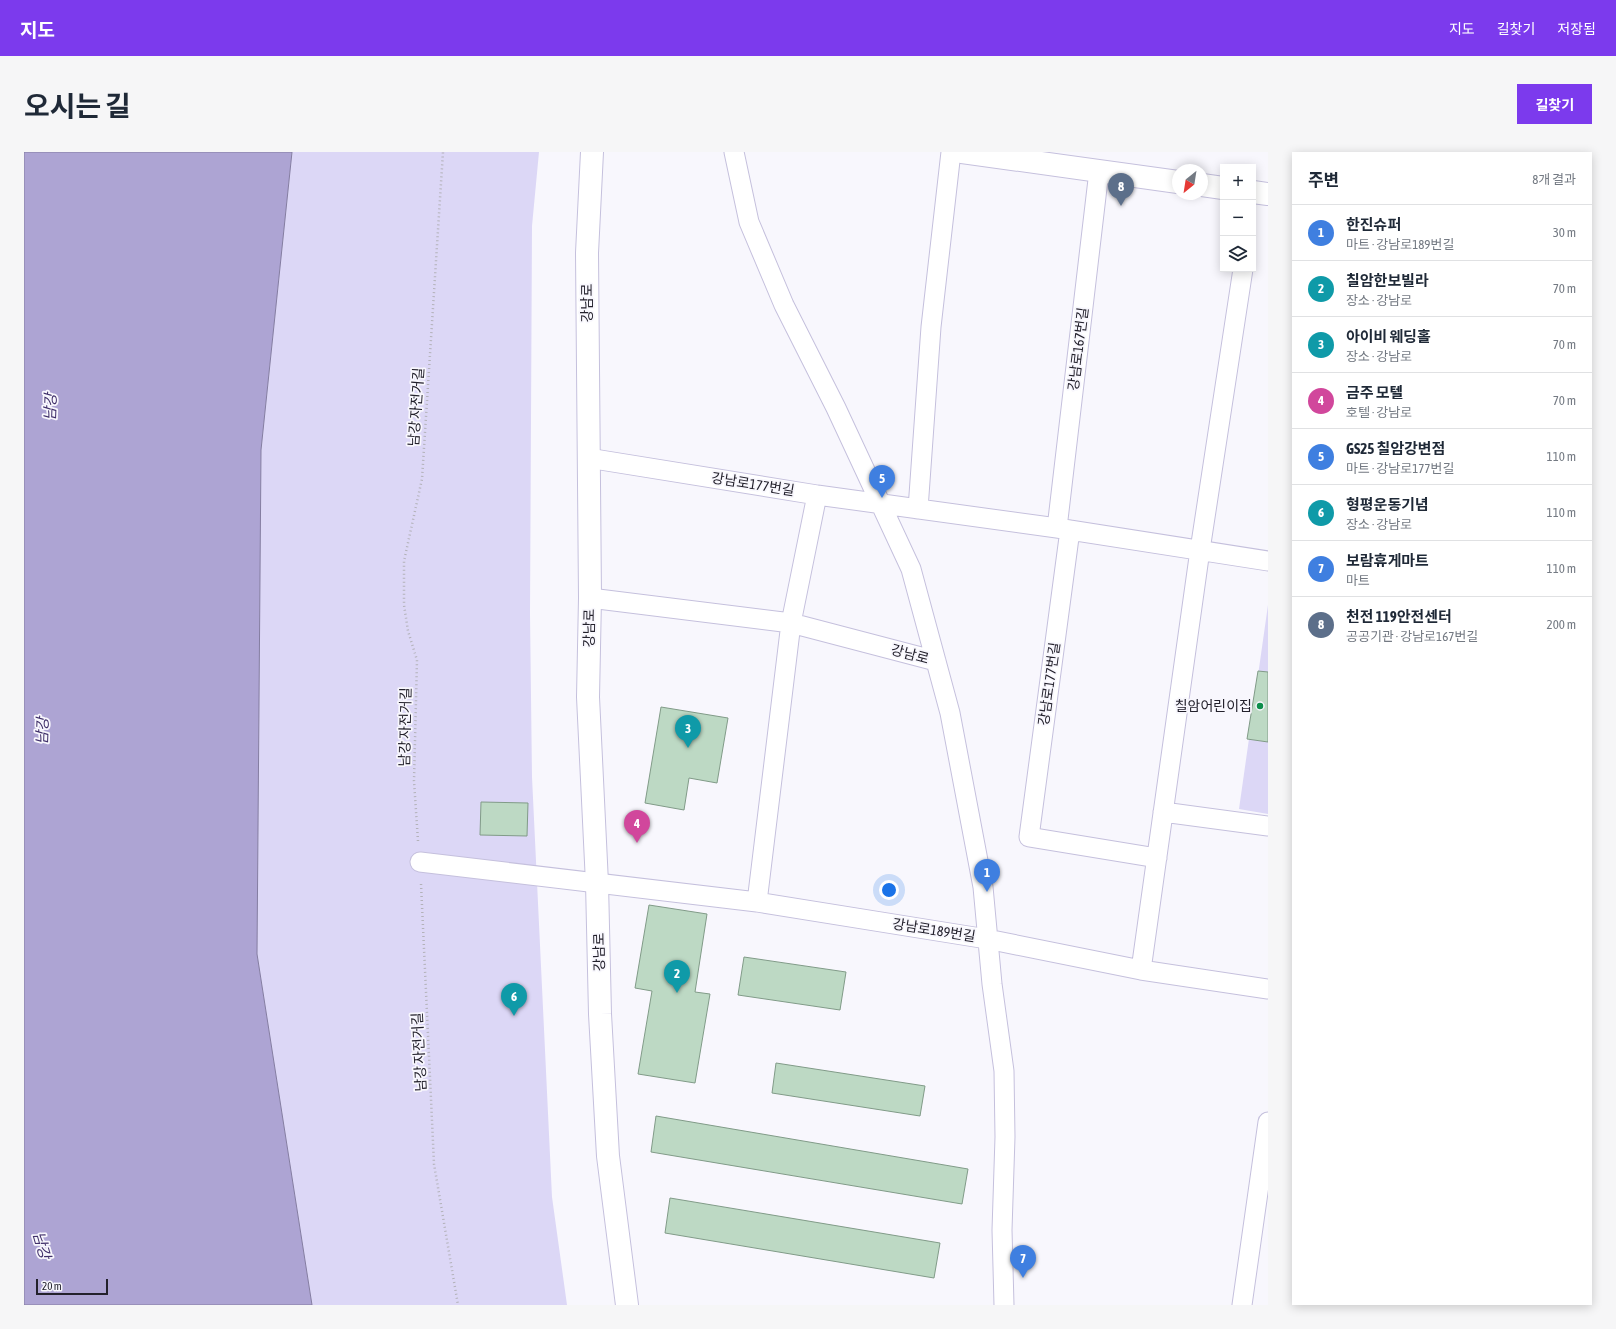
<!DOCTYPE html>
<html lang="ko">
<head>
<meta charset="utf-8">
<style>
  body { margin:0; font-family:"Asap Condensed","Noto Sans KR",sans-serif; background:#f6f6f7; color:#1f2937 }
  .controls { position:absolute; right:12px; top:12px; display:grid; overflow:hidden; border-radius:0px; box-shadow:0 2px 10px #0003 }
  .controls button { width:36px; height:36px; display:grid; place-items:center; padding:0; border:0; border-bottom:1px solid #e0e1e3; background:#fff; color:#1f2937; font:20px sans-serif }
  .compass { position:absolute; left:1148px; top:12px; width:36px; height:36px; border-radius:50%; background:#fff; box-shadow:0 2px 10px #0003; rotate:210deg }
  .scale { position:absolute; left:12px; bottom:10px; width:72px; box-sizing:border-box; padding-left:4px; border:2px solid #23212c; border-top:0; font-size:11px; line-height:14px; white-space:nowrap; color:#23212c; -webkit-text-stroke:3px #f8f7fd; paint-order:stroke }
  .you { position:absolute; left:865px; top:738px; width:14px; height:14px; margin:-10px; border:3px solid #fff; border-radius:50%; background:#1a73e8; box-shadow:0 0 0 6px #1a73e833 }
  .badge { display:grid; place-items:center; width:26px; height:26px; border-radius:50%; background:#7c3aed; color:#fff; font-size:13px; font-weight:700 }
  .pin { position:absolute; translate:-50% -33px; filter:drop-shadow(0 1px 2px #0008) }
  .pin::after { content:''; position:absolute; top:21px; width:14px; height:12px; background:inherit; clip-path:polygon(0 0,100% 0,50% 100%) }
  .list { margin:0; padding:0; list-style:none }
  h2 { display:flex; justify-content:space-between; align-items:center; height:52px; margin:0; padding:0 16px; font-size:17px }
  h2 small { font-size:13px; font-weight:400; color:#747a83 }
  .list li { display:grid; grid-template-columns:26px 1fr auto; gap:12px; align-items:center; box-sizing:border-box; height:56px; padding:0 16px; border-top:1px solid #e0e1e3 }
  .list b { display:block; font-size:15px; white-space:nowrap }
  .list p { margin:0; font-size:13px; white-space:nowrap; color:#747a83 }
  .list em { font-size:13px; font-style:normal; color:#747a83 }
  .icon { flex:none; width:22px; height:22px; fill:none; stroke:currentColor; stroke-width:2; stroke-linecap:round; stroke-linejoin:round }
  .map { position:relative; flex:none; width:1244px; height:1153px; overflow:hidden; border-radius:0px }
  header { display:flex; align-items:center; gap:24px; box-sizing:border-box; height:56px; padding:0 20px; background:#7c3aed; color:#fff }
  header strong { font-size:19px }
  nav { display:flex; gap:22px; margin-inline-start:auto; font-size:14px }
  .intro { display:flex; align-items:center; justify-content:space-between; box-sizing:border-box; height:96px; padding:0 24px }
  h1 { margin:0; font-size:28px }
  .button { padding:10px 18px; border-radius:0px; background:#7c3aed; color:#fff; font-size:14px; font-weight:700 }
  main { display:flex; gap:24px; padding:0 24px }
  aside { flex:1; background:#fff; border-radius:0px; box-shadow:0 2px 10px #0003 }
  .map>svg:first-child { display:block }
  .green { fill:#dcd7f6 }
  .water { fill:#ada4d3; stroke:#847da1 }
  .building { fill:#bdd9c4; stroke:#819b88 }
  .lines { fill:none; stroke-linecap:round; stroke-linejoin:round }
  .minor-casing { stroke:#c5c0dd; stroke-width:21 }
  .tertiary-casing { stroke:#c5c0dd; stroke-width:24 }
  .path { stroke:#b3b2b9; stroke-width:2.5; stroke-dasharray:1 3; stroke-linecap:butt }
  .minor { stroke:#fff; stroke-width:19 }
  .tertiary { stroke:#fff; stroke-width:22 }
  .poi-dot { fill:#0d8e4b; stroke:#f8f7fd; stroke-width:1.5 }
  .labels { text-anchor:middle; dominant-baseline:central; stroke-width:3.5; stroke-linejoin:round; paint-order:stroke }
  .street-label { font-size:14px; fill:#23212c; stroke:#f8f7fd }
  .poi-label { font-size:14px; fill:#23212c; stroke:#f8f7fd; text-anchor:end }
  .water-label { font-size:15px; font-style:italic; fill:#3f2f69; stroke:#f8f7fd }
</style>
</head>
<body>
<header>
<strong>지도</strong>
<nav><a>지도</a><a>길찾기</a><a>저장됨</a></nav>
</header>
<div class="intro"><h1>오시는 길</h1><a class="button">길찾기</a></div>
<main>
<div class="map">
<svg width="1244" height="1153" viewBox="0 0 1244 1153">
  <rect width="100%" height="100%" fill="#f8f7fd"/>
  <path class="green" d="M268,0H515L508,74L506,462L508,625L528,1045L543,1153H288L233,802L237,298Z
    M1244,453V662L1215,657Z"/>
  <path class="water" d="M0,0H268L237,298L233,802L288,1153H0Z"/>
  <path class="building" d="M1234,519L1244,520V590L1223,587Z
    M637,555L704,566L693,631L665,626L660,658L621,651Z
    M457,650L504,651L503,684L456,683Z
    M625,753L683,762L671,840L686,842L671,931L614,922L628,839L611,836Z
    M720,805L822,820L816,858L714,843Z
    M752,911L901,934L896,964L748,941Z
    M632,964L944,1017L938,1052L627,1000Z
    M646,1046L916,1091L910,1126L641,1081Z"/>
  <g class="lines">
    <g class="minor-casing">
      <path id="minor" d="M710,0L725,70L760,153L812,256L887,417L926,561L959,735L968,832L980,919L981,985L978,1078L980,1153
        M564,306L793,343L1033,376L1244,409
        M894,357L907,175L927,0
        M1033,376L1075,19
        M1046,378L1005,685L1133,706
        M566,446L767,471L912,509
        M1139,660L1244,674
        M396,710L733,750L963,787L1117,818L1244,837
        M733,750L767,471L793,343
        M1117,818L1176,398L1219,117
        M1218,1153L1244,970"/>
    </g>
    <g class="tertiary-casing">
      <path id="tertiary" d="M568,0L563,101L566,446L564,545L573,731L576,862L584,1004L603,1153
        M938,0L1154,30
        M1178,33L1199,36
        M1229,40L1244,42"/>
    </g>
    <path class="path" d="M394,689L390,629L393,508L384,479L380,453V409L398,327L419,0
      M397,732L410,1012L434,1153"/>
    <use href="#minor" class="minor"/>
    <use href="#tertiary" class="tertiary"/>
  </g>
  <circle class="poi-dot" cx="1236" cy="554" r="4"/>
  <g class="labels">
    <g class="street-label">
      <text transform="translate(563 151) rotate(-90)">강남로</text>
      <text transform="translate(1054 197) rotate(-83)">강남로167번길</text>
      <text transform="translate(392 255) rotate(-86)">남강 자전거길</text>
      <text transform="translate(729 332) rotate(9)">강남로177번길</text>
      <text transform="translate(565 476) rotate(-89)">강남로</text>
      <text transform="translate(886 502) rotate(15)">강남로</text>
      <text transform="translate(1025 532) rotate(-82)">강남로177번길</text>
      <text transform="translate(381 575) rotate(-89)">남강 자전거길</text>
      <text transform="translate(910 778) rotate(9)">강남로189번길</text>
      <text transform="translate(575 800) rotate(-91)">강남로</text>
      <text transform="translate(395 900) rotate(-93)">남강 자전거길</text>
    </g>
    <g class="poi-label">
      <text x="1228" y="554">칠암어린이집</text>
    </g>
    <g class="water-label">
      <text transform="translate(26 255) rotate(-88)">남강</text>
      <text transform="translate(18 579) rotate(-88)">남강</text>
      <text transform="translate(18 1093) rotate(74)">남강</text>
    </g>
  </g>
</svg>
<div class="controls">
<button>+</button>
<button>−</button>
<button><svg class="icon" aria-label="layers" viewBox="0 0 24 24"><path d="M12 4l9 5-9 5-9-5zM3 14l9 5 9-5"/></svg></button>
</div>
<svg class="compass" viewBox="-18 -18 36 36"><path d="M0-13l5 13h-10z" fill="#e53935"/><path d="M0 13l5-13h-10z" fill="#747a83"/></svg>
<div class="scale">20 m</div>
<div class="you"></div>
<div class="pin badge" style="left:963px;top:740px;background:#3f7fe0">1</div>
<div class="pin badge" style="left:653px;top:841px;background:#0f9aa8">2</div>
<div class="pin badge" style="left:664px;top:596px;background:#0f9aa8">3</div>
<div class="pin badge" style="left:613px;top:691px;background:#d1479c">4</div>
<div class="pin badge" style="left:858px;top:346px;background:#3f7fe0">5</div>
<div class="pin badge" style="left:490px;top:864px;background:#0f9aa8">6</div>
<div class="pin badge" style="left:999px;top:1126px;background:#3f7fe0">7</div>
<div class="pin badge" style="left:1097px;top:54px;background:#5c6f8a">8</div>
</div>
<aside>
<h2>주변<small>8개 결과</small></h2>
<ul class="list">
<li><span class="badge" style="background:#3f7fe0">1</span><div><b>한진슈퍼</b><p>마트 · 강남로189번길</p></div><em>30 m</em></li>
<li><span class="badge" style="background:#0f9aa8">2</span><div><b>칠암한보빌라</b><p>장소 · 강남로</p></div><em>70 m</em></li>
<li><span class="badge" style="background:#0f9aa8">3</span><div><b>아이비 웨딩홀</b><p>장소 · 강남로</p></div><em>70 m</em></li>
<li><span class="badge" style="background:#d1479c">4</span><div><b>금주 모텔</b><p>호텔 · 강남로</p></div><em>70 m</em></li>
<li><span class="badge" style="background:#3f7fe0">5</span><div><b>GS25 칠암강변점</b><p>마트 · 강남로177번길</p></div><em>110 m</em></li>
<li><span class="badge" style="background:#0f9aa8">6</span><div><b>형평운동기념</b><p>장소 · 강남로</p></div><em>110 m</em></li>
<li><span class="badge" style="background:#3f7fe0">7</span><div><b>보람휴게마트</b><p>마트</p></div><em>110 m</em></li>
<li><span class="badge" style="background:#5c6f8a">8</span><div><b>천전 119안전센터</b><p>공공기관 · 강남로167번길</p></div><em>200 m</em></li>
</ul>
</aside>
</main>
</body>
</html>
